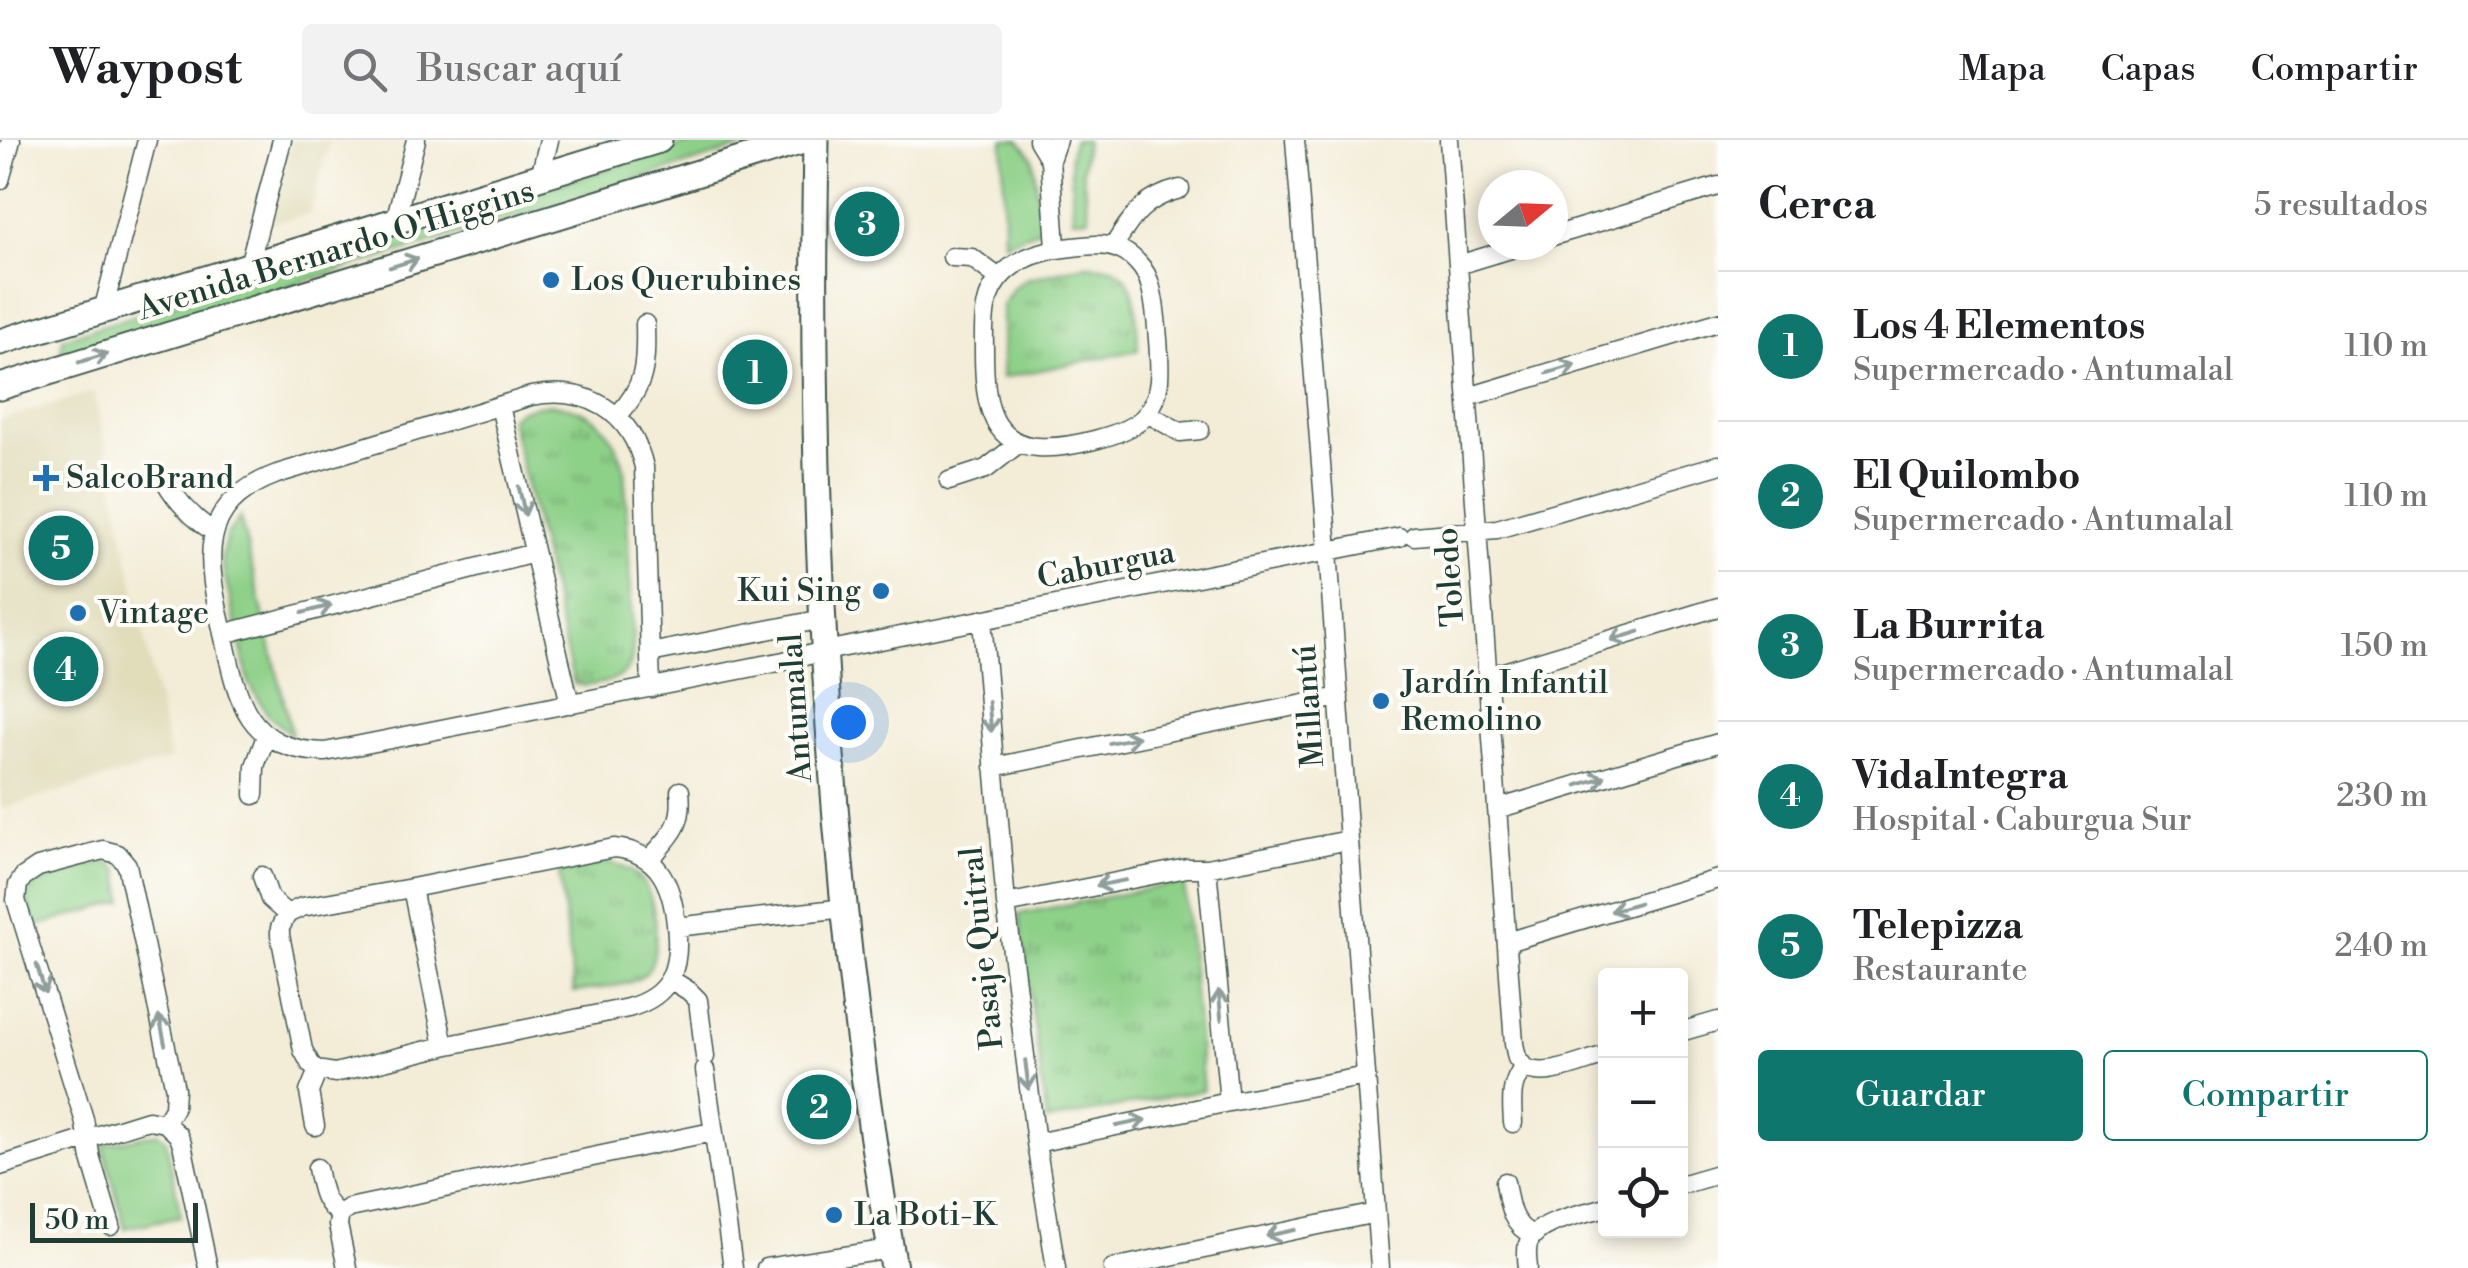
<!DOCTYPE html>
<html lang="es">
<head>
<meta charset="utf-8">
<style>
  body { margin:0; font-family:"Libre Bodoni",serif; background:#f2f2f2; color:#202124 }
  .controls { position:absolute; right:30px; bottom:30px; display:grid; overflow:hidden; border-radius:10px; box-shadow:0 5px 15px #0003 }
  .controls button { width:90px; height:90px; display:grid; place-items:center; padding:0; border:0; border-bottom:2px solid #e0e0e0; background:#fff; color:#202124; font:50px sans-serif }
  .compass { position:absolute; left:1478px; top:30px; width:90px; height:90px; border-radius:50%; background:#fff; box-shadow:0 5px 15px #0003; rotate:71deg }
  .scale { position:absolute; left:30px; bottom:25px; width:168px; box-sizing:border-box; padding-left:10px; border:5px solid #1f3d34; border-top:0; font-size:28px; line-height:35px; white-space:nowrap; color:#1f3d34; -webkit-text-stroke:8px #fdfcf7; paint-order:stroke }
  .you { position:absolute; left:848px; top:582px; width:35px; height:35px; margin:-25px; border:8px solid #fff; border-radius:50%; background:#1a73e8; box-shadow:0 0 0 15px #1a73e833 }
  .badge { display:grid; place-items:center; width:65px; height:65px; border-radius:50%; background:#0f766e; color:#fff; font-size:32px; font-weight:700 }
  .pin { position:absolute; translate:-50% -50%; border:5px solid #fff; box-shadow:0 2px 10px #0006 }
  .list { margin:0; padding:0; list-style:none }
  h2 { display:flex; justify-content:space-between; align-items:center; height:130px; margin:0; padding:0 40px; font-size:42px }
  h2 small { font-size:32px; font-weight:400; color:#757577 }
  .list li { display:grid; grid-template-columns:65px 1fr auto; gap:30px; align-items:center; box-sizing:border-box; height:150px; padding:0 40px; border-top:2px solid #e0e0e0 }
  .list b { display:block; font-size:38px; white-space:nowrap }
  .list p { margin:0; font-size:32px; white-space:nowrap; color:#757577 }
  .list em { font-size:32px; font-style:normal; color:#757577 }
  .actions { display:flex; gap:20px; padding:30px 40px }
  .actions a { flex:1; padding:22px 0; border:2px solid #0f766e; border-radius:10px; text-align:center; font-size:35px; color:#0f766e }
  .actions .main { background:#0f766e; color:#fff }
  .icon { flex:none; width:55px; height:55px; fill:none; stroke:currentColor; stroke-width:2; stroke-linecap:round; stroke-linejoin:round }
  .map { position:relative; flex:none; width:1718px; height:1128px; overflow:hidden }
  header { display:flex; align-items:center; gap:60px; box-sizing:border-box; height:140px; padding:0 50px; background:#fff; border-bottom:2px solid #e0e0e0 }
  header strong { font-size:48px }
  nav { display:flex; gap:55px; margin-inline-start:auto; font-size:35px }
  .search { width:700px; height:90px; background:#f2f2f2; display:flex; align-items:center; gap:25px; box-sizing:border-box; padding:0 35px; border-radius:10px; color:#757577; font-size:38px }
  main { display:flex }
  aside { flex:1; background:#fff }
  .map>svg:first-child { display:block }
  .built { fill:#e1dcba }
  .grass { fill:#8dd088; stroke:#56865e; stroke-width:2.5 }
  .park { fill:url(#park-tufts); stroke:#56865e; stroke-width:2.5 }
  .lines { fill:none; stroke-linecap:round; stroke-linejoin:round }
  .street-casing { stroke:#3f574c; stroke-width:21 }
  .secondary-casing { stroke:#3f574c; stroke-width:29 }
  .street { stroke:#fff; stroke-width:18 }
  .secondary { stroke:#fff; stroke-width:25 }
  .oneway { stroke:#8f9e9a }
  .poi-dot { fill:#1f6fb2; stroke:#fdfcf7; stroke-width:4 }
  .labels { text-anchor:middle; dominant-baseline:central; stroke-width:8; stroke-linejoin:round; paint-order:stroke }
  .street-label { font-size:32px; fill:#1f3d34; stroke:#fdfcf7 }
  .poi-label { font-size:32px; fill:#1f3d34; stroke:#fdfcf7; text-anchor:start }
</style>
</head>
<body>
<header>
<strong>Waypost</strong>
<div class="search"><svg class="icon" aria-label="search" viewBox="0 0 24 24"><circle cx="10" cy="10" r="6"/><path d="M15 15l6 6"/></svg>Buscar aquí</div>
<nav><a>Mapa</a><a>Capas</a><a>Compartir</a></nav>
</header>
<main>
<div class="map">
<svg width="1718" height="1128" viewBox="0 0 1718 1128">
  <defs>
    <pattern id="park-tufts" width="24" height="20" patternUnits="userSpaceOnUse" patternTransform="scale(2.5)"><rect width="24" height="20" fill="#8dd088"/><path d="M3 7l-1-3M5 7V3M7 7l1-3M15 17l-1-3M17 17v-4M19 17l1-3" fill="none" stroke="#73aa70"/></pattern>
  </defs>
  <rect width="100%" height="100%" fill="#fdfcf7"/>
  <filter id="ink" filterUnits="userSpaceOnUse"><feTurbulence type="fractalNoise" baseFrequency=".01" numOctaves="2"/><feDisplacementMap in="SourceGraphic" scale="20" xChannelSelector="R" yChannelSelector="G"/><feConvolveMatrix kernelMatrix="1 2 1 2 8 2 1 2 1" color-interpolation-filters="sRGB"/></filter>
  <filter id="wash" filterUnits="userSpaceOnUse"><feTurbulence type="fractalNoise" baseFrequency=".0048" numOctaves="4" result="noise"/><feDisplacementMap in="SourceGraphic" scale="40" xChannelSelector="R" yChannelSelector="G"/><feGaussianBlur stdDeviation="2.25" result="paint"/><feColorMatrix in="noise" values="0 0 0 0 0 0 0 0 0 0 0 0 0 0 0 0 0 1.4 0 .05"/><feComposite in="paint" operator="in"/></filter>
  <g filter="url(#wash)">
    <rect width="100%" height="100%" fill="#f3ecd7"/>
    <path class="built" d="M292,0H330L310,73L270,84Z
      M94,252L170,620L0,669V280Z"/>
    <path class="grass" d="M699,0H766L60,216L63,198Z
      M1003,0H1019L1033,18L1041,89L1004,103Z
      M1073,0H1086L1082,29L1089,78H1073L1070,15Z
      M240,377L292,595L268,575L249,543L221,419L227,395Z
      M109,721L119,731L124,761L36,786L25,756L38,742L83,727Z
      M157,993L166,1000L181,1076L125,1088L103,1005Z"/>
    <path class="park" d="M1084,125C1094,125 1105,125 1115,129C1141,142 1136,185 1138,210L1002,238V166L1014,147L1026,139Z
      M554,264C594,270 613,289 624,327C627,372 629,417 631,462C631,481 636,507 630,525C623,542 589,548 574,544L510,278C520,267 539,265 554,264Z
      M604,723C618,724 630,728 640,738C657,757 663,817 644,835C632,846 591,849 574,852L559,733Z
      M1184,742L1203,950L1047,981L1019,774Z"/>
  </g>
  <g filter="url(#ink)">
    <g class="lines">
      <g class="street-casing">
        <path id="street" d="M1038,0L1050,20
          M1295,0L1328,411L1380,1128
          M1449,0L1514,904L1517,918L1524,927
          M540,37L549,0
          M0,40L11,0
          M395,81L416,0
          M1553,96L1718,46
          M1096,105C1111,105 1126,110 1137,122C1144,129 1149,139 1151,148C1156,166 1162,230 1158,247C1157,257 1152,267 1146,275C1129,296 1065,309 1038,307C987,304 984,253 984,213C984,185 981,156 1003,134C1027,110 1064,107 1096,105Z
          M1056,107L1050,20L1057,0
          M1113,107C1132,77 1143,58 1180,49
          M952,117L972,118L999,138
          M249,125L282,0
          M1458,125L1524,105
          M103,171L147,0
          M1468,257L1718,182
          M500,266L570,564
          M1147,273L1180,292L1200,290
          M617,276C646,246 646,224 645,184
          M164,339C177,362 192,378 214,392
          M949,341L986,329L1019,303
          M1414,396L1497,389L1718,325
          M982,480L1006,764L1036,1003L1056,1128
          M223,494L534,413
          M650,513L823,479
          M1487,537L1718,467
          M651,548L644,327C631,271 586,245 531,256L277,334C194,365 207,423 223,493C237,559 246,610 325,612L784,521L825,511L1399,397
          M994,627L1339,557
          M254,655L255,626L266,596
          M1497,669L1718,603
          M649,720C671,695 684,686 680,651
          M1207,728L1229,962
          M262,736L270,759L287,774
          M412,748L444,906
          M1006,764L1187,728H1207L1349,700
          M287,774L302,767L412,748L614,708C659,712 672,745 676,784C681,827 672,856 628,868L444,906L335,933L318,930
          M287,774L280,788V795L303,910L311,925L318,930
          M676,787L845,768
          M1507,802L1718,739
          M670,839L689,851L698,860L705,917
          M1680,892L1718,881
          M1524,927C1544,940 1583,921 1606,915
          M705,930L733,1128
          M165,983L178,995L182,1004L208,1128
          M1513,983C1512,962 1509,945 1524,927
          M315,986L309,952L318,930
          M1036,1003L1229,962L1366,936
          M0,1026L141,982L149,980L165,983
          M317,1028C321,1046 322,1064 340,1074
          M1505,1042C1509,1064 1510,1085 1533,1095
          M1680,1045L1718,1034
          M340,1074L349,1068L712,992
          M340,1074L338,1085L347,1128
          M111,1086L91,1019L84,979L16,760L18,745L23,737L38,727L103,710L118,714L127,725L175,949L174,968L165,983
          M766,1128L891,1109
          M1113,1128L1376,1073
          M1528,1128C1527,1120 1526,1111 1528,1104C1536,1080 1584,1074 1606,1067"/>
      </g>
      <g class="secondary-casing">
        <path id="secondary" d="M816,0C809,377 828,756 894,1128
          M0,202L659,0
          M0,247L806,0"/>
      </g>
      <use href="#street" class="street"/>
      <use href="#secondary" class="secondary"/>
    </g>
    <defs><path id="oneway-shaft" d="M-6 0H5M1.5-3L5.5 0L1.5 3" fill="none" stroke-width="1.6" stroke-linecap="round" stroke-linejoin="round" transform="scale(2.5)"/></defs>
    <g class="oneway">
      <use href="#oneway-shaft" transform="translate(404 123) rotate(-17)"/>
      <use href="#oneway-shaft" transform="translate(93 218) rotate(-17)"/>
      <use href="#oneway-shaft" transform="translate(1561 229) rotate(-17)"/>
      <use href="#oneway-shaft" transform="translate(522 361) rotate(77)"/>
      <use href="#oneway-shaft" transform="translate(317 469) rotate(-15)"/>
      <use href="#oneway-shaft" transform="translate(1625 496) rotate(163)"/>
      <use href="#oneway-shaft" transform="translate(990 577) rotate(85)"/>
      <use href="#oneway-shaft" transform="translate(1124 600) rotate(-11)"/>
      <use href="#oneway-shaft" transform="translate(1591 641) rotate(-17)"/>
      <use href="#oneway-shaft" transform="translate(1111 743) rotate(169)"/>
      <use href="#oneway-shaft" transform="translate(1625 767) rotate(163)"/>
      <use href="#oneway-shaft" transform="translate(41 839) rotate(73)"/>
      <use href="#oneway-shaft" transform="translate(1220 865) rotate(-95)"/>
      <use href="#oneway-shaft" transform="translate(162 890) rotate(-102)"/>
      <use href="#oneway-shaft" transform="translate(1027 935) rotate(83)"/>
      <use href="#oneway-shaft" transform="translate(1131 983) rotate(-12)"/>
      <use href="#oneway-shaft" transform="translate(1281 1093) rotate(168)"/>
    </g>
  </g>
  <g class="poi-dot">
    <circle cx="551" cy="140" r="10"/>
    <path d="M41 323h10v10h10v10h-10v10h-10v-10h-10v-10h10z"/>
    <circle cx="881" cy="451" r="10"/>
    <circle cx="78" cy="473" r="10"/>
    <circle cx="1381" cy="561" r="10"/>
    <circle cx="834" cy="1075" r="10"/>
  </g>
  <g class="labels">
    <g class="street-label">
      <text transform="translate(336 110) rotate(-17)">Avenida Bernardo O'Higgins</text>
      <text transform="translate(1106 425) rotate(-11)">Caburgua</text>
      <text transform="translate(1450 437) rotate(-94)">Toledo</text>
      <text transform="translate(1309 566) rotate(-94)">Millantú</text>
      <text transform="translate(796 568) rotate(-94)">Antumalal</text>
      <text transform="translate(982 808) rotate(-96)">Pasaje Quitral</text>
    </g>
    <g class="poi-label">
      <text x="571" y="140">Los Querubines</text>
      <text x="66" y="338">SalcoBrand</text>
      <text x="861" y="451" text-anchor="end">Kui Sing</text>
      <text x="98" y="473">Vintage</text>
      <text x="1401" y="543">Jardín Infantil<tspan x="1401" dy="37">Remolino</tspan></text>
      <text x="854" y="1075">La Boti-K</text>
    </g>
  </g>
</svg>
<div class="controls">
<button>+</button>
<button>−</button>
<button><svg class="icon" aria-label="locate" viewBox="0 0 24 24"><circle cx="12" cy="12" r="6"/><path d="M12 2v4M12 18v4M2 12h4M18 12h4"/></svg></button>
</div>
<svg class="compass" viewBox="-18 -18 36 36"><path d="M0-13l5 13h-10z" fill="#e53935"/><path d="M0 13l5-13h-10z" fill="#757577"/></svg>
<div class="scale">50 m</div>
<div class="you"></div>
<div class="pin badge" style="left:755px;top:232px">1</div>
<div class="pin badge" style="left:819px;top:967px">2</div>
<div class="pin badge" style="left:867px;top:84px">3</div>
<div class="pin badge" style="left:66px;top:529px">4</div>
<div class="pin badge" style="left:61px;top:408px">5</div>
</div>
<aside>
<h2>Cerca<small>5 resultados</small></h2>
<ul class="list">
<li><span class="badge">1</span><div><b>Los 4 Elementos</b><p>Supermercado · Antumalal</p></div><em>110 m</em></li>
<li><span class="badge">2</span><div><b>El Quilombo</b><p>Supermercado · Antumalal</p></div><em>110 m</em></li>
<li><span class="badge">3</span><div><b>La Burrita</b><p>Supermercado · Antumalal</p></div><em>150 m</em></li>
<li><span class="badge">4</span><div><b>VidaIntegra</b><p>Hospital · Caburgua Sur</p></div><em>230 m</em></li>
<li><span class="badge">5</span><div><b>Telepizza</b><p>Restaurante</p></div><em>240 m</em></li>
</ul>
<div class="actions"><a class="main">Guardar</a><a>Compartir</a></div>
</aside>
</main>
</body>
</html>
